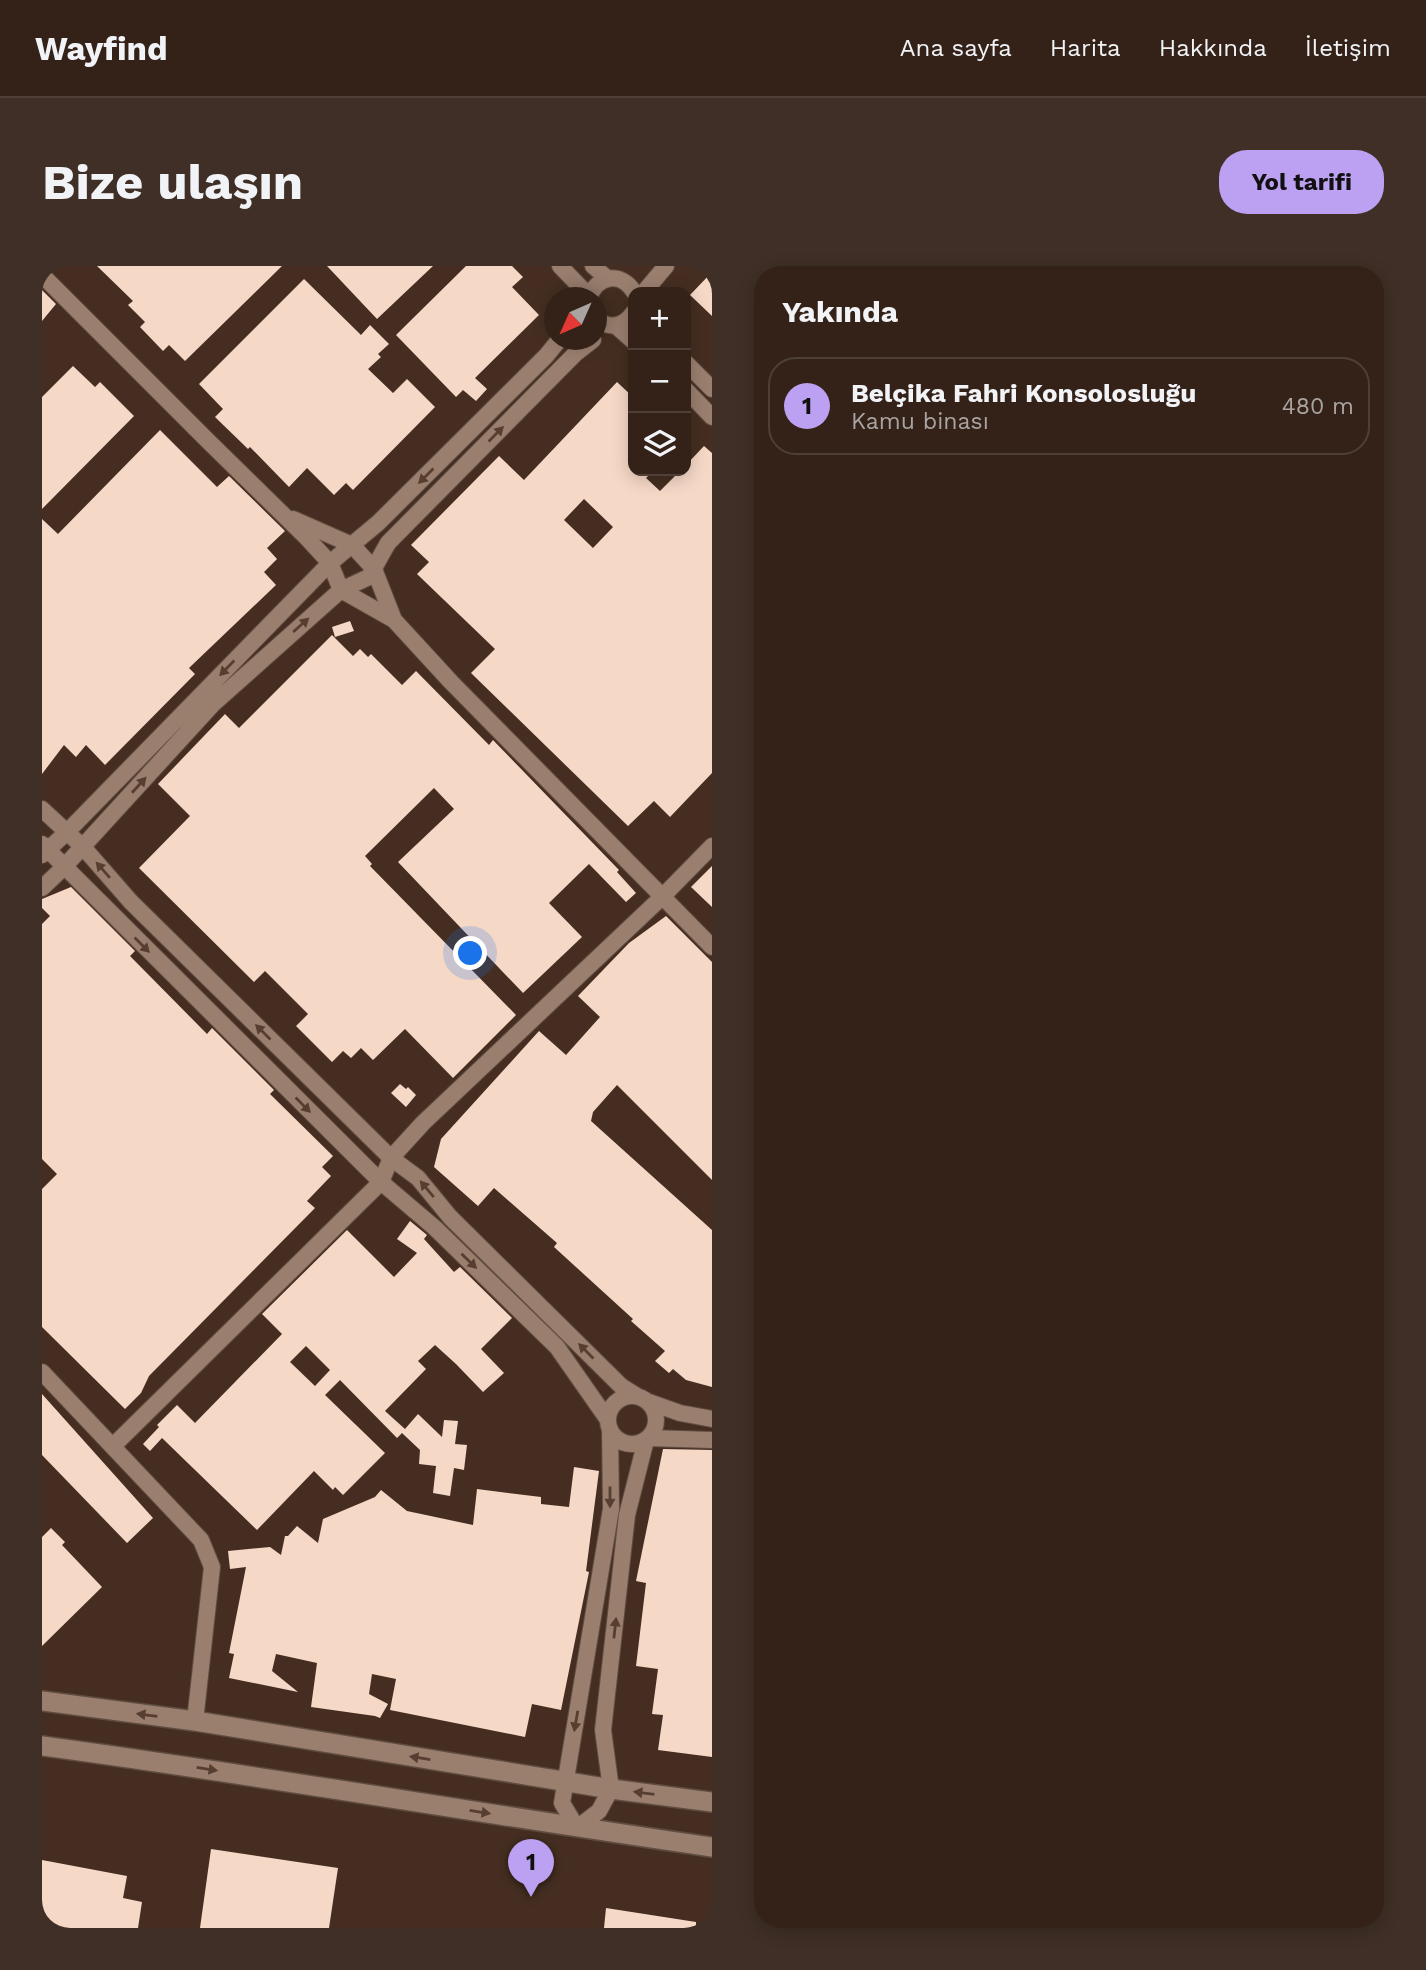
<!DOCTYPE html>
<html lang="tr">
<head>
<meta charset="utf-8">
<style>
  body { margin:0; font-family:"Work Sans",sans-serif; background:#3f2f26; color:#f1f3f6 }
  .controls { position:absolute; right:21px; top:21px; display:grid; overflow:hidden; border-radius:14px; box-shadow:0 4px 18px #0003 }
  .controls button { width:63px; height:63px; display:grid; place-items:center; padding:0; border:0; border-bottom:2px solid #4e3f38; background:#342219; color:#f1f3f6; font:35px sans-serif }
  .compass { position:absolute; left:502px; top:21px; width:63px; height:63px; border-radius:50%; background:#342219; box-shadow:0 4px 18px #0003; rotate:225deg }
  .you { position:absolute; left:429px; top:688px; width:24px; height:24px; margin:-18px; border:5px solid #fff; border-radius:50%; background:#1a73e8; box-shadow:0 0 0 10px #1a73e833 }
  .badge { display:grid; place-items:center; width:46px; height:46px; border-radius:50%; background:#bca0f2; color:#111; font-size:23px; font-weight:700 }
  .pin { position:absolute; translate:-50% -58px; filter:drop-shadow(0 2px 4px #0008) }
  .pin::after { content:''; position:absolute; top:37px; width:24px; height:21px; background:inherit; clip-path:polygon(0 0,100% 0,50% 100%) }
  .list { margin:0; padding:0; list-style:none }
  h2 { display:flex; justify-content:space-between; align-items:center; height:91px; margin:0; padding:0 28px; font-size:30px }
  h2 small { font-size:23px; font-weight:400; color:#a9a4a2 }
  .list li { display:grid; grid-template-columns:46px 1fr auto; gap:21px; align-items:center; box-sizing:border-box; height:98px; margin:0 14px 14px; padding:0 14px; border:2px solid #4e3f38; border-radius:28px }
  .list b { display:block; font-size:26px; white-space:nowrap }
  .list p { margin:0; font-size:23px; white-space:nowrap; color:#a9a4a2 }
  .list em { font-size:23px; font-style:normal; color:#a9a4a2 }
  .icon { flex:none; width:38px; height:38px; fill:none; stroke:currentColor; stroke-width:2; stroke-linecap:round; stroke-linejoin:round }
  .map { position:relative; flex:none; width:670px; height:1662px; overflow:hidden; border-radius:28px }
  header { display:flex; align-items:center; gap:42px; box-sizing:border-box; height:98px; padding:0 35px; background:#342219; border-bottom:2px solid #4e3f38 }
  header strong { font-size:33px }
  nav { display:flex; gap:38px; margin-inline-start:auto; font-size:24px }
  .intro { display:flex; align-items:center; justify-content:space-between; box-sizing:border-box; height:168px; padding:0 42px }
  h1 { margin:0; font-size:49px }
  .button { padding:18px 32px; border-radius:28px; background:#bca0f2; color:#111; font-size:24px; font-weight:700 }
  main { display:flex; gap:42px; padding:0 42px }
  aside { flex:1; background:#342219; border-radius:28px; box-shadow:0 4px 18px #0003 }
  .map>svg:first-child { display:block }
  .building { fill:#f6d8c7; fill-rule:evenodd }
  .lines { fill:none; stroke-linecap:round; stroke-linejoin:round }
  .minor-casing { stroke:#604d41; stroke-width:18 }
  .tertiary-casing { stroke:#604d41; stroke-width:22 }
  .minor { stroke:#9a7f6f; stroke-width:16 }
  .tertiary { stroke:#9a7f6f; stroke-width:19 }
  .oneway { fill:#563e31 }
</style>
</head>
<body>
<header>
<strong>Wayfind</strong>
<nav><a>Ana sayfa</a><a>Harita</a><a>Hakkında</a><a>İletişim</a></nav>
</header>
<div class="intro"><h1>Bize ulaşın</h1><a class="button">Yol tarifi</a></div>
<main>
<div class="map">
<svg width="670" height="1662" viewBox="0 0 670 1662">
  <rect width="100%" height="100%" fill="#452e21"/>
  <path class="building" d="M55,0H240L143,95L127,79L121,85L98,61L103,56L86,39L91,35Z
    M285,0H391L335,53Z
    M424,0H470L481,11L470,21L497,49L433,112L445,123L434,135L421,124L414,131L354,69Z
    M670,6V50L648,29Z
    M262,13L319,69L328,59L347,78L336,88L339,91L326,103L351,127L365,113L393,141L311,224L304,217L292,229L265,202L247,221L208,181L206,183L173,151L181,143L157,118Z
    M0,24L14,38L0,55Z
    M31,100L53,121L58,116L92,150L0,243V131Z
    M575,116L591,131V205H611L604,212L618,225L638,205H644V199L662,180L670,187V507L628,551L612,535L586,560L429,407L453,383L375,308L387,296L369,279L457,190L482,214ZM542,233L571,261L551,282L522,254Z
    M118,164L175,221L187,210L243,265L225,282L235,293L222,306L234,319L147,402L153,408L63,499L44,479L34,491L22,479L0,508V253L16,268Z
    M308,355L312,365L293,371L290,361Z
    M290,369L311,390L318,383L326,391L329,388L360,419L374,405L447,479L451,474L577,604L575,606L594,627L584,636L547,598L507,637L540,671L481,727L356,596L412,543L392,522L323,590L330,598L328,600L474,749L411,812L363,763L331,794L319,782L309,792L301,785L290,796L254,760L266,748L223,705L212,716L97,602L148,550L116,518L183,448L197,462Z
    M670,600V641L649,621Z
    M29,621L93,685L88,690L165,768L170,762L232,824L228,828L291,890L280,901L289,910L265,935L273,942L107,1110L99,1127L83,1143L0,1061V923L15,908L0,893V658L8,650L0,642V633Z
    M624,650L670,696V914L575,819L551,846L549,855L670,964V1121L644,1114L631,1103L627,1107L613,1095L623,1085L589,1055L591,1053L512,981L515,977L452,922L436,940L392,901L399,873L497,765L524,789L558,751L536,730L587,677Z
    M358,818L364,823L366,821L374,829L364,841L349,827Z
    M368,955L385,969L382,973L412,1006L418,1001L470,1052L439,1083L462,1107L441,1126L414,1098L393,1079L376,1095L384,1103L343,1145L363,1163L376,1148L400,1171L402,1154L416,1155L413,1178L425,1179L422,1204L412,1202L408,1230L391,1227L394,1200L377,1198L378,1184L360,1167L355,1172L298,1114L283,1129L343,1187L301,1229L293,1221L291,1224L272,1205L215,1264L120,1172L108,1185L101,1178L117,1161L115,1159L135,1139L153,1157L240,1068L220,1048L305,964L352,1011L375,987L355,973ZM264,1080L288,1104L273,1120L248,1096Z
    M0,1128L111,1252L85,1277L0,1189Z
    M621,1183L670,1184V1491L616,1484L621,1449L610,1448L616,1403L594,1400L604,1317L594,1315Z
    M532,1201L557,1205L544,1305L547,1306L519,1444L490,1438L483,1471L348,1444L354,1413L330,1408L327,1428L346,1438L338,1452L333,1450L269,1441L275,1397L234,1388L230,1405L256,1426L187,1412L192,1388L187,1387L204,1301L188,1303L186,1285L228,1281L239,1289L243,1270H246L255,1260L276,1277L281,1253L333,1231L339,1224L365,1245L431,1259L435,1223L499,1231V1238L527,1241Z
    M9,1262L23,1276L20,1279L60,1321L0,1380V1271Z
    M169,1583L296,1602L287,1662H158Z
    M0,1594L85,1610L81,1632L100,1636L96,1662H0Z
    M564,1642L654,1656V1662H562Z"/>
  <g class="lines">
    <g class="minor-casing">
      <path id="minor" d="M518,0L548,31
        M551,0L566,13
        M0,9L165,174L263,270L288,297L299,324L352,354L409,416L670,681
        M602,26L624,0
        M547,32C555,9 579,5 592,26
        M554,53C568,64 582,60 591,47
        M574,60L591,75
        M644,97L670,123
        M644,124L670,151
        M251,253L310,279L332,303L352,354
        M0,543L41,581L89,636L349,892L376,912L408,951L579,1120L595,1130
        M0,578L339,916L393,962L515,1081L566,1154
        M0,589L25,566L288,297L336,257L504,90L517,74
        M0,622L22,601L171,438L299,324L327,311L346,277L533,88L551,74
        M0,1106L159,1274L170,1301L153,1455
        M566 1154a24 24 0 1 1 48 0a24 24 0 1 1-48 0Z
        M607,1136L638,1147L670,1153
        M568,1163L569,1243L520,1537L535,1562L557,1545L569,1523L561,1464L585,1249L604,1174
        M606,1172L670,1174
        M71,1180L339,916L349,892L381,857L620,631L670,580"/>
    </g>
    <g class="tertiary-casing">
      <path id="tertiary" d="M0,1435L153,1455L569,1523L670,1536
        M0,1480C224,1510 446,1549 670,1581"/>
    </g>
    <use href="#minor" class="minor"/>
    <use href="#tertiary" class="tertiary"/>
  </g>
  <defs><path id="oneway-solid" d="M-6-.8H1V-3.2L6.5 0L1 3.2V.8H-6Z" transform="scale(1.75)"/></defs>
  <g class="oneway">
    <use href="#oneway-solid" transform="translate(454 168) rotate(-45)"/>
    <use href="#oneway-solid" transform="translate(384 210) rotate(135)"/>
    <use href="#oneway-solid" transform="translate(259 359) rotate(-42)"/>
    <use href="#oneway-solid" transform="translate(185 402) rotate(134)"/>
    <use href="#oneway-solid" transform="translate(97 519) rotate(-48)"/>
    <use href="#oneway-solid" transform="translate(61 604) rotate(-131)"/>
    <use href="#oneway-solid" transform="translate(100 679) rotate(45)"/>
    <use href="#oneway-solid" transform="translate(221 766) rotate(-135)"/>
    <use href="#oneway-solid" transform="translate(261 839) rotate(45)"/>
    <use href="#oneway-solid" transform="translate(385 923) rotate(-130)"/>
    <use href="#oneway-solid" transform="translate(427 995) rotate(44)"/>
    <use href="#oneway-solid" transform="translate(544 1085) rotate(-135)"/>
    <use href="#oneway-solid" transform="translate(568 1231) rotate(90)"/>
    <use href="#oneway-solid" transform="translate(573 1362) rotate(-84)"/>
    <use href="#oneway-solid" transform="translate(105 1449) rotate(-173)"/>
    <use href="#oneway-solid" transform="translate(534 1455) rotate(100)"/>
    <use href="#oneway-solid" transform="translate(378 1492) rotate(-171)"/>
    <use href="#oneway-solid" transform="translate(165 1503) rotate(9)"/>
    <use href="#oneway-solid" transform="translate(602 1527) rotate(-173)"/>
    <use href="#oneway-solid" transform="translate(438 1546) rotate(9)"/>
  </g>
</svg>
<div class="controls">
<button>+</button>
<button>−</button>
<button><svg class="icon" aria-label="layers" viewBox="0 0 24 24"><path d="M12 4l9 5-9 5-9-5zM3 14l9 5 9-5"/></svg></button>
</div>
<svg class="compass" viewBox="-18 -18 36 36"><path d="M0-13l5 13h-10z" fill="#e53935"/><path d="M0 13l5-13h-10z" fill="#a9a4a2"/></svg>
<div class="you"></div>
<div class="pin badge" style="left:489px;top:1631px">1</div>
</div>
<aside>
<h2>Yakında<small></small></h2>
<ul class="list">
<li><span class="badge">1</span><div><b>Belçika Fahri Konsolosluğu</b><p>Kamu binası</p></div><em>480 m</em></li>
</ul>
</aside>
</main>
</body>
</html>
